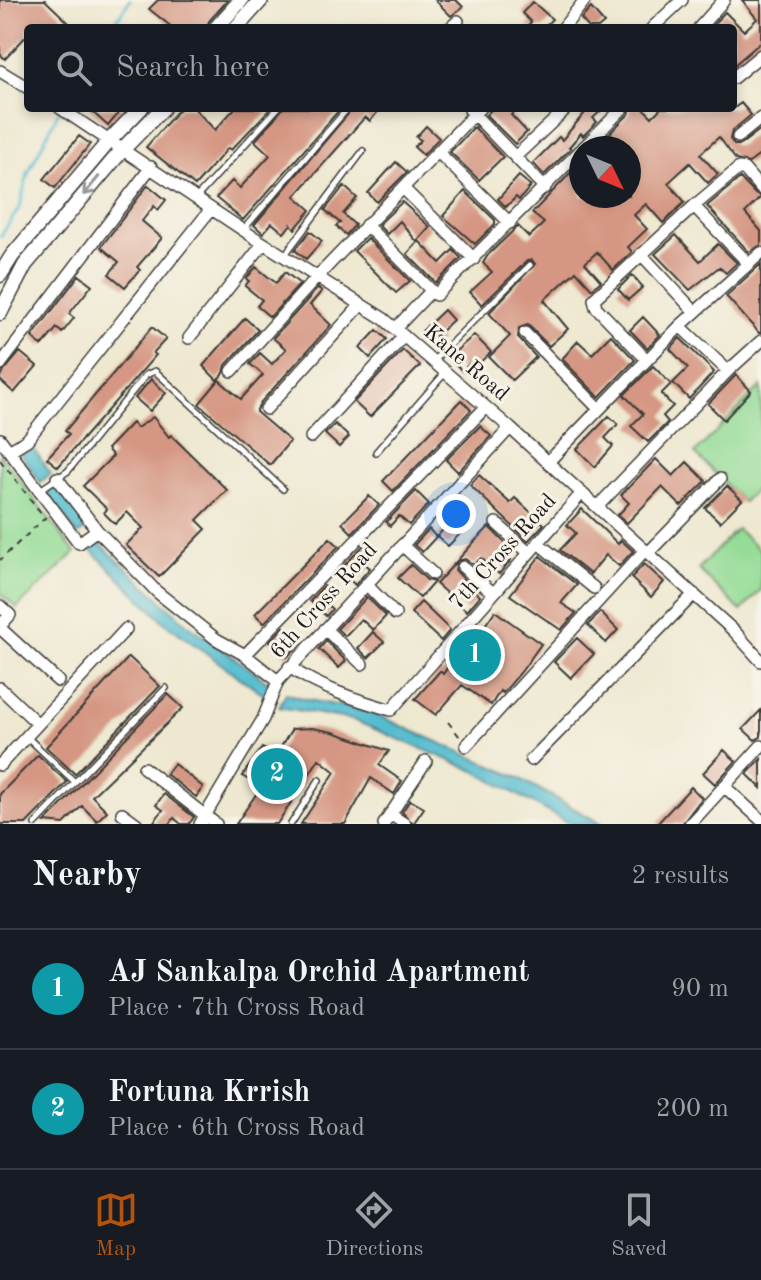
<!DOCTYPE html>
<html lang="en">
<head>
<meta charset="utf-8">
<style>
  body { margin:0; font-family:"Old Standard TT",serif; background:#20242c; color:#f1f3f6 }
  .compass { position:absolute; left:569px; top:136px; width:72px; height:72px; border-radius:50%; background:#171b24; box-shadow:0 4px 12px #0003; rotate:133deg }
  .you { position:absolute; left:456px; top:514px; width:28px; height:28px; margin:-20px; border:6px solid #fff; border-radius:50%; background:#1a73e8; box-shadow:0 0 0 12px #1a73e833 }
  .badge { display:grid; place-items:center; width:52px; height:52px; border-radius:50%; background:#b45309; color:#fff; font-size:26px; font-weight:700 }
  .pin { position:absolute; translate:-50% -50%; border:4px solid #fff; box-shadow:0 2px 8px #0006 }
  .list { margin:0; padding:0; list-style:none }
  h2 { display:flex; justify-content:space-between; align-items:center; height:104px; margin:0; padding:0 32px; font-size:34px }
  h2 small { font-size:26px; font-weight:400; color:#9ea1a6 }
  .list li { display:grid; grid-template-columns:52px 1fr auto; gap:24px; align-items:center; box-sizing:border-box; height:120px; padding:0 32px; border-top:2px solid #363941 }
  .list b { display:block; font-size:30px; white-space:nowrap }
  .list p { margin:0; font-size:26px; white-space:nowrap; color:#9ea1a6 }
  .list em { font-size:26px; font-style:normal; color:#9ea1a6 }
  .icon { flex:none; width:44px; height:44px; fill:none; stroke:currentColor; stroke-width:2; stroke-linecap:round; stroke-linejoin:round }
  .map { position:relative; flex:none; width:761px; height:824px; overflow:hidden }
  .search { position:absolute; background:#171b24; box-shadow:0 4px 12px #0003; left:24px; right:24px; top:24px; height:88px; display:flex; align-items:center; gap:20px; box-sizing:border-box; padding:0 28px; border-radius:8px; color:#9ea1a6; font-size:30px }
  .sheet { height:344px; background:#171b24 }
  nav { display:flex; justify-content:space-around; align-items:center; box-sizing:border-box; height:112px; border-top:2px solid #363941; background:#171b24; font-size:22px; color:#9ea1a6 }
  nav a { display:grid; justify-items:center; gap:4px }
  nav .on { color:#b45309 }
  .map>svg:first-child { display:block }
  .green { fill:#94dc97; stroke:#587c5a; stroke-width:2 }
  .water { fill:#53bccf; stroke:#386c76; stroke-width:2 }
  .lines { fill:none; stroke-linecap:round; stroke-linejoin:round }
  .stream { stroke:#53bccf; stroke-width:3 }
  .building { fill:#d59783 }
  .service-casing { stroke:#3c3b37; stroke-width:8 }
  .minor-casing { stroke:#3c3b37; stroke-width:14 }
  .tertiary-casing { stroke:#3c3b37; stroke-width:17 }
  .path { stroke:#3c3b37; stroke-width:2; stroke-dasharray:6 6; stroke-linecap:butt }
  .service { stroke:#fff; stroke-width:5 }
  .minor { stroke:#fff; stroke-width:11 }
  .tertiary { stroke:#fff; stroke-width:14 }
  .oneway { stroke:#999 }
  .labels { text-anchor:middle; dominant-baseline:central; stroke-width:6; stroke-linejoin:round; paint-order:stroke }
  .street-label { font-size:22px; fill:#1c1c1c; stroke:#f7f3e8 }
</style>
</head>
<body>
<div class="map">
<svg width="761" height="824" viewBox="0 0 761 824">
  <rect width="100%" height="100%" fill="#f7f3e8"/>
  <filter id="ink" filterUnits="userSpaceOnUse"><feTurbulence type="fractalNoise" baseFrequency=".0125" numOctaves="2"/><feDisplacementMap in="SourceGraphic" scale="16" xChannelSelector="R" yChannelSelector="G"/><feConvolveMatrix kernelMatrix="1 2 1 2 8 2 1 2 1" color-interpolation-filters="sRGB"/></filter>
  <filter id="wash" filterUnits="userSpaceOnUse"><feTurbulence type="fractalNoise" baseFrequency=".006" numOctaves="4" result="noise"/><feDisplacementMap in="SourceGraphic" scale="32" xChannelSelector="R" yChannelSelector="G"/><feGaussianBlur stdDeviation="1.8" result="paint"/><feColorMatrix in="noise" values="0 0 0 0 0 0 0 0 0 0 0 0 0 0 0 0 0 1.4 0 .05"/><feComposite in="paint" operator="in"/></filter>
  <g filter="url(#wash)">
    <rect width="100%" height="100%" fill="#eee8d0"/>
    <path class="green" d="M761,386V484L743,502L695,453Z
      M0,454L75,553L17,608L0,593Z
      M737,529L761,551V590L741,611L698,569Z"/>
    <path class="water" d="M31,445L51,474L40,482L20,453Z
      M58,485L89,526L78,535L46,492Z
      M96,540L186,623L272,685L268,698L165,623L88,547Z
      M286,693C313,704 342,704 370,712L515,776L602,824H570L475,771L353,720L279,707Z"/>
    <g class="lines">
      <path class="stream" d="M111,28L130,0
        M0,237L20,207L28,173L59,111"/>
    </g>
    <g id="blocks">
      <path class="building" d="M0,0H45L69,23L64,28H28V34L5,59L0,54Z
        M158,0H228L209,21L206,28H173L149,9Z
        M435,0H456L463,7L451,16Z
        M742,0H761V42L733,66V28H710L725,12L744,31L757,19Z
        M533,2L552,19L543,28H526L531,22L522,13Z
        M591,8L604,23L598,28H589L581,19Z
        M741,103L751,115L732,131L730,139L734,145H740L761,129V154L749,163L736,160L719,137L700,154L718,174L708,183L690,163L668,183L685,202L663,223L646,204L634,215L647,229L628,247L632,252L613,270L597,252L585,263L601,281L592,289L576,271L544,300L568,329L549,346L528,325L519,328L518,338L536,357L512,380L489,357L510,336L489,313L535,264L532,260L527,261L482,305L470,292L492,272L483,263L488,255L518,226L529,237L544,223L532,213L581,162V196H629V148L619,138L609,148H595L629,114L631,108H643L652,117L661,108H734Z
        M88,108H123L108,126Z
        M180,108H194L215,130L235,108H271L231,150L228,148L195,186L146,147Z
        M283,108H341L243,220L216,198L232,181L240,188L270,155L255,141Z
        M353,108H381L370,121L365,117L295,196L311,210L295,229L291,224L284,233L272,223L263,233L254,225Z
        M493,108H518L511,115L527,132L515,144L486,115Z
        M589,108H604L593,118L597,122L583,136L581,133L569,147L571,148L544,175L533,163L559,137L562,140Z
        M426,126L439,138L423,155L414,147L421,140L416,137Z
        M474,127L503,157L479,180L450,152Z
        M79,136L90,144L55,188L44,179Z
        M396,162L407,172L377,202L368,193Z
        M519,176L531,186L519,200L516,197L506,207L498,199Z
        M740,178L755,194L761,197L745,213L761,231V245L749,252L707,206Z
        M148,185L166,200L158,210L154,206L142,221L162,238L137,267L140,270L125,287L109,274L119,262L101,247Z
        M344,186L357,198L343,214L355,225L346,235L336,226L340,223L325,210Z
        M465,191L495,220V224L475,244L443,216Z
        M402,202L430,227L417,242L400,221L387,234L378,225Z
        M310,231L322,241L306,259L295,250Z
        M676,235L700,261L718,244L737,263L726,273L719,267L690,290L655,254Z
        M367,238L410,281L396,293L354,251Z
        M419,241L440,263L453,250L461,258L436,283L407,254Z
        M761,264V333H759L726,296Z
        M256,267L276,283L285,272L300,284L270,317L257,306L262,300L245,286L249,281L246,279Z
        M79,275L92,285L69,314L74,318L62,333L57,328L42,346L32,337Z
        M632,275L643,287L628,300L618,289Z
        M318,288L322,291L310,305L331,325L260,403L256,412L290,441L270,465L199,404L219,380L241,399L263,375L250,364L260,353L272,364L286,349L273,338Z
        M444,310L453,320L436,336L441,341L434,347L420,333Z
        M643,317L660,335L647,348L630,330Z
        M245,318L258,330L226,365L224,373L217,380L203,366Z
        M152,327L166,339L153,353L156,355L58,467L47,458L69,434L65,431Z
        M377,330L387,339L370,358L360,348Z
        M474,335L491,352L474,368L469,364L462,371L449,357Z
        M611,335L635,360L599,397L562,359L578,341L592,354Z
        M680,338L714,372L689,399L673,383L688,368L670,349Z
        M403,350L420,366L370,417L354,402Z
        M20,352L37,366L14,393L0,380V376Z
        M653,366L671,384L661,394L673,406L663,416L668,422L648,442L631,426L643,414L624,395Z
        M736,375L751,391L724,420L708,404Z
        M151,379L166,393L150,411L135,398Z
        M461,400L471,410L393,491L383,481Z
        M609,416L618,424L605,438L613,446L595,467L577,449Z
        M153,417L169,437L171,435L227,490L197,520L206,529L159,577L126,545L143,528L127,512L115,524L104,513L107,509L83,486L113,456L107,449L132,423L137,428Z
        M335,424L349,437L339,447L325,434Z
        M480,426L491,436L458,472L446,460Z
        M656,459L673,476L687,462L706,481L681,506L662,487L627,523L618,515L629,503L621,495Z
        M479,475L510,503L515,498L544,524L528,541L470,485Z
        M727,486L742,500L720,522L705,508Z
        M416,491L429,504L409,525L399,516L390,526L386,522Z
        M369,496L379,505L352,533L342,523Z
        M582,509L618,544L621,540L633,551L619,566L606,555L590,574L560,550L576,533L567,525Z
        M450,523L461,533L448,546L437,536Z
        M489,527L509,547L503,553L511,560L499,574L481,558L474,565L465,559L457,561L455,570L480,596L467,611L436,584L475,541Z
        M429,529L436,537L422,552L414,545Z
        M330,538L339,546L264,623L255,614Z
        M365,544L374,554L365,564L370,568L355,585L340,570Z
        M540,556L577,585L561,603L576,613L561,630L510,595Z
        M644,564L664,582L651,597L631,578Z
        M411,565L427,580L434,582L420,598L398,578Z
        M324,586L332,594L324,602L332,609L326,616L310,601Z
        M367,597L386,616L373,630L361,619L345,636L337,629Z
        M421,602L450,630L441,641L411,613Z
        M495,611L541,644L521,672L503,693L500,691L491,705L462,685L436,715L415,699L440,671L443,674L469,638L474,641Z
        M600,612L618,630L606,643L588,625Z
        M284,627L301,643L287,657L270,641Z
        M373,632L384,642L368,658L358,648Z
        M577,638L594,654L571,678L554,662Z
        M326,641L346,661L339,668L319,649Z
        M129,657L160,686L75,774L46,747Z
        M168,694L183,708L92,796L107,811L97,821L82,806L64,824L45,822Z
        M761,710V737L755,740L743,729Z
        M312,728L333,732L389,751L379,765L402,781L394,794L371,778L345,824H301L335,772L319,759L277,824H236L261,787L242,776L262,748L276,755L292,729Z
        M724,750L736,761L715,784L703,773Z
        M38,755L67,782L26,824H0V794Z
        M761,759V788L747,774Z
        M174,764L203,787L196,797L166,774Z
        M691,787L702,798L682,824H657Z
        M164,794L194,817L189,824H181L174,818L170,824H152L163,810L156,805Z
        M410,800L424,808L413,824L402,812Z"/>
    </g>
  </g>
  <g filter="url(#ink)">
    <use href="#blocks" fill-opacity="0" stroke="#3c3b37" stroke-width="2"/>
    <g class="lines">
      <g class="service-casing">
        <path id="service" d="M196,198L278,108
          M243,230L348,108
          M284,256L363,151
          M434,360L530,265
          M376,452L445,373
          M40,490L68,471L146,375L155,371L283,489
          M27,737L75,782L35,824
          M75,782L166,688
          M291,824L319,780"/>
      </g>
      <g class="minor-casing">
        <path id="minor" d="M450,28L458,21
          M563,28L585,0
          M652,28L682,0
          M699,28L724,0
          M0,71L28,88
          M733,78L761,55
          M60,108L252,236L384,319L510,428L734,631L761,661
          M470,110L545,188
          M738,137L761,118
          M583,148L623,108
          M438,152L510,223
          M515,157L567,108
          M403,188L474,259
          M694,206L748,263
          M366,225L436,295L581,150
          M641,254L695,312
          M680,326L728,371
          M395,329L430,292
          M525,333L599,409
          M189,338L263,244
          M647,360L596,307L594,299L694,206L739,168L744,169L761,189
          M0,365L151,167
          M232,371L317,277L480,108
          M266,409L361,305
          M311,437L404,336
          M0,439L79,543L97,530
          M9,451L27,440L211,209
          M548,462L680,326L761,253
          M57,478L97,530L157,592L216,639L245,655L278,681
          M597,507L728,371L761,341
          M496,523L529,553
          M538,543L594,588
          M402,545L433,574
          M648,553L720,479
          M463,567L493,593
          M366,584L395,614
          M0,606L10,615L0,626
          M0,628L58,681
          M325,629L362,664
          M245,655L486,407
          M289,667C322,689 354,699 391,710L582,493
          M0,688L38,724
          M466,746L645,550
          M531,760L694,594
          M0,765L126,629
          M144,768L216,824
          M724,786L761,820
          M122,813L137,824
          M390,814L405,824
          M200,824L263,719L278,681L510,428
          M384,824L426,761
          M690,824L761,746"/>
      </g>
      <g class="tertiary-casing">
        <path id="tertiary" d="M216,28L241,0
          M236,28L261,0
          M0,275L12,256L110,140L141,108
          M0,313L25,265L123,149L163,108"/>
      </g>
      <path class="path" d="M0,460L45,518L0,560
        M448,722L460,737"/>
      <use href="#service" class="service"/>
      <use href="#minor" class="minor"/>
      <use href="#tertiary" class="tertiary"/>
    </g>
    <defs><path id="oneway-shaft" d="M-6 0H5M1.5-3L5.5 0L1.5 3" fill="none" stroke-width="1.6" stroke-linecap="round" stroke-linejoin="round" transform="scale(2)"/></defs>
    <use class="oneway" href="#oneway-shaft" transform="translate(91 186) rotate(130)"/>
  </g>
  <g class="labels">
    <g class="street-label">
      <text transform="translate(466 363) rotate(41)">Kane Road</text>
      <text transform="translate(503 552) rotate(-48)">7th Cross Road</text>
      <text transform="translate(324 601) rotate(-48)">6th Cross Road</text>
    </g>
  </g>
</svg>
<svg class="compass" viewBox="-18 -18 36 36"><path d="M0-13l5 13h-10z" fill="#e53935"/><path d="M0 13l5-13h-10z" fill="#9ea1a6"/></svg>
<div class="you"></div>
<div class="pin badge" style="left:475px;top:655px;background:#0f9aa8">1</div>
<div class="pin badge" style="left:277px;top:774px;background:#0f9aa8">2</div>
<div class="search"><svg class="icon" aria-label="search" viewBox="0 0 24 24"><circle cx="10" cy="10" r="6"/><path d="M15 15l6 6"/></svg>Search here</div>
</div>
<section class="sheet">
<h2>Nearby<small>2 results</small></h2>
<ul class="list">
<li><span class="badge" style="background:#0f9aa8">1</span><div><b>AJ Sankalpa Orchid Apartment</b><p>Place · 7th Cross Road</p></div><em>90 m</em></li>
<li><span class="badge" style="background:#0f9aa8">2</span><div><b>Fortuna Krrish</b><p>Place · 6th Cross Road</p></div><em>200 m</em></li>
</ul>
</section>
<nav>
<a class="on"><svg class="icon" aria-label="map" viewBox="0 0 24 24"><path d="M3 6l6-2 6 2 6-2v14l-6 2-6-2-6 2zM9 4v14M15 6v14"/></svg>Map</a>
<a><svg class="icon" aria-label="directions" viewBox="0 0 24 24"><path d="M12 3l9 9-9 9-9-9zM9 14v-3h6M13 9l2 2-2 2"/></svg>Directions</a>
<a><svg class="icon" aria-label="saved" viewBox="0 0 24 24"><path d="M7 4h10v16l-5-4-5 4z"/></svg>Saved</a>
</nav>
</body>
</html>
